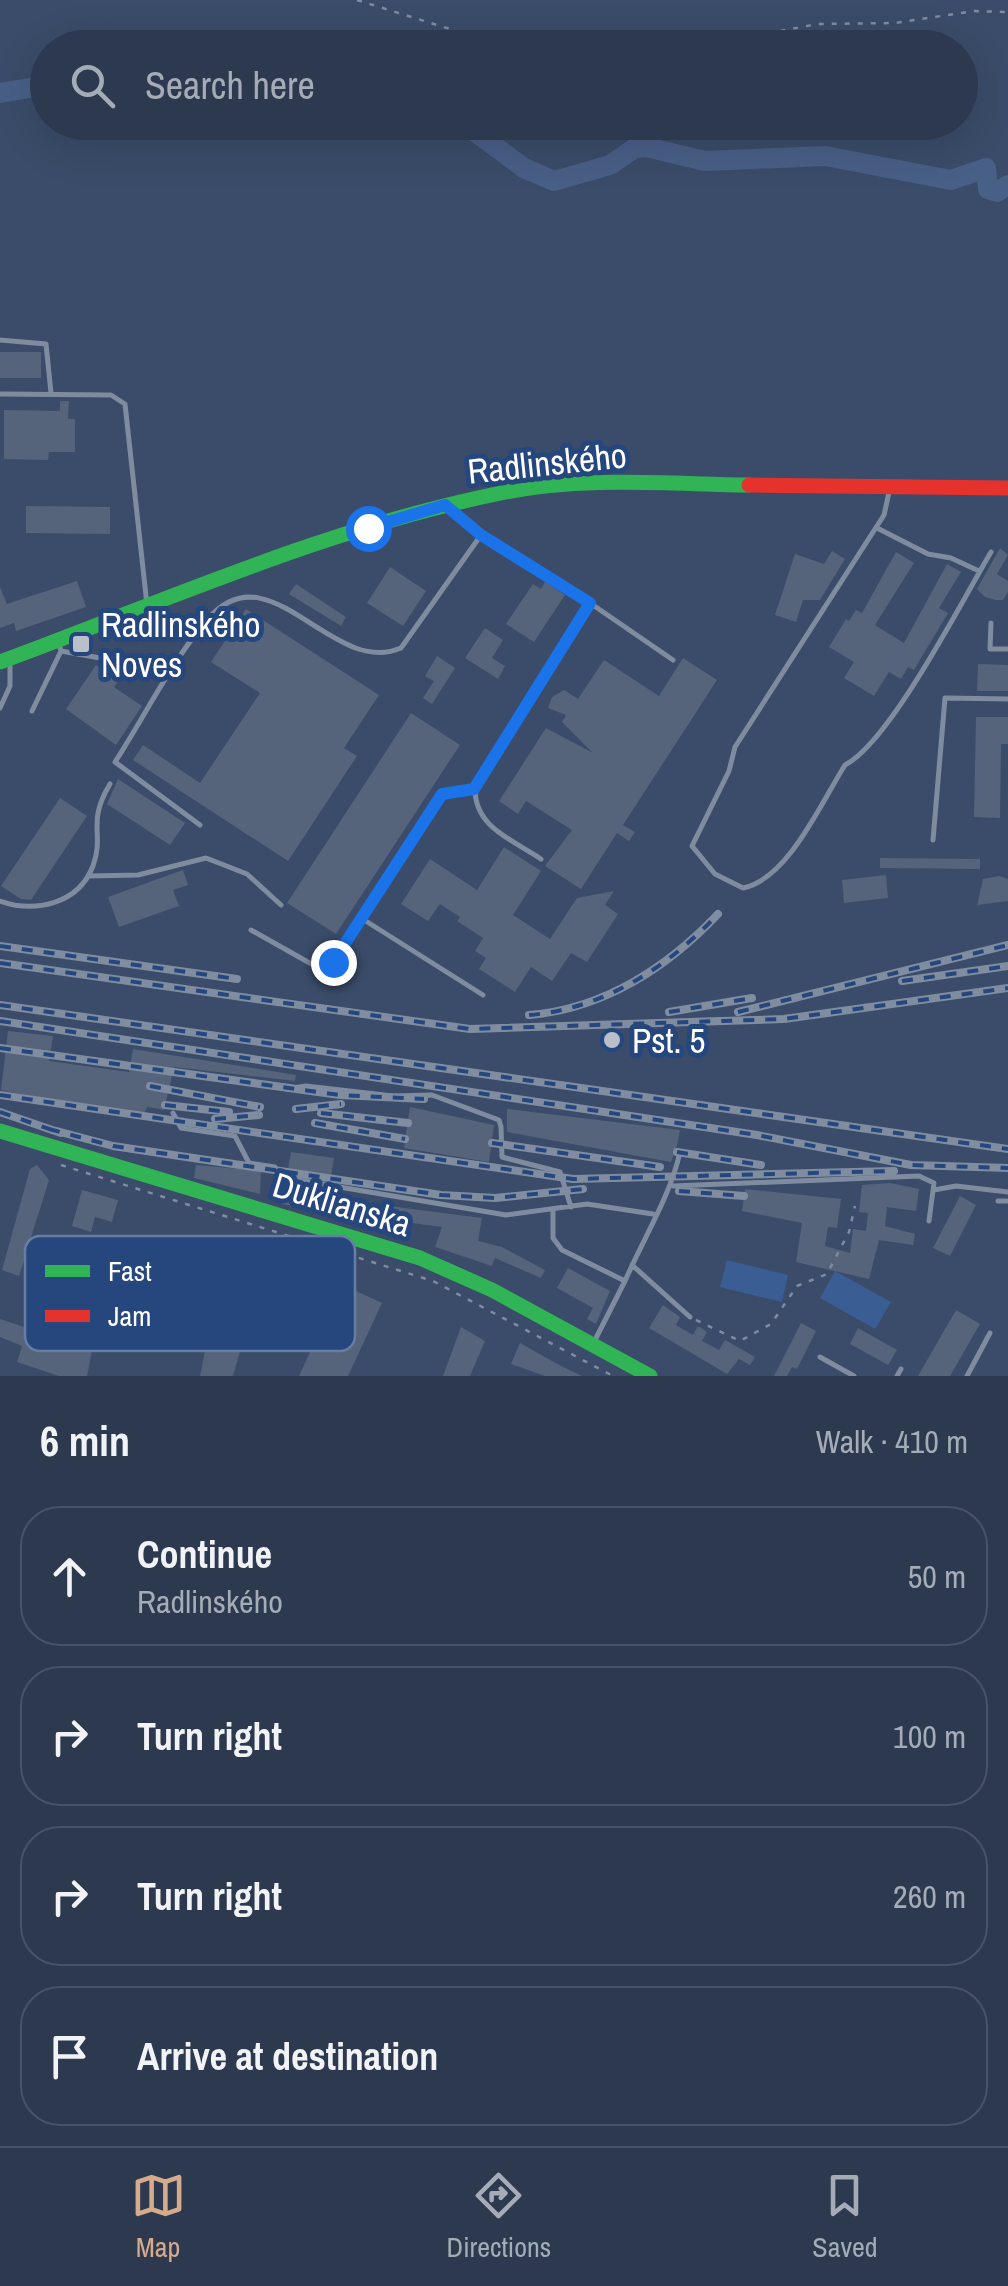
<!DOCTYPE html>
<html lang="en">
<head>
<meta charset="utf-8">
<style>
  body { margin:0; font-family:"Archivo Narrow",sans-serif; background:#344056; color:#f1f3f6 }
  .stop { position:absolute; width:30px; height:30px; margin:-22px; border:8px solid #1a73e8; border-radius:50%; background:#fff }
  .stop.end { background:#1a73e8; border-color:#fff; box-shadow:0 2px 10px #0008 }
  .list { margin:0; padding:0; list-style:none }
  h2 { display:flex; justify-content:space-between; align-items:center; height:130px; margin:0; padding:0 40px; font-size:42px }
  h2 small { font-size:32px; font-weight:400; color:#a6acb7 }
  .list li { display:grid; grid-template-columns:65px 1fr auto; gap:30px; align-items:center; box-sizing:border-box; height:140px; margin:0 20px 20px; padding:0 20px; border:2px solid #485366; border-radius:40px }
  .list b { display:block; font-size:38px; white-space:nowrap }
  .list p { margin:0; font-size:32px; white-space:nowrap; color:#a6acb7 }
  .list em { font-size:32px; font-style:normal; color:#a6acb7 }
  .icon { flex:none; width:55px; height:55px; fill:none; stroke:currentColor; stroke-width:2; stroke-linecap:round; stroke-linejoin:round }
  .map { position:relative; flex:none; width:1008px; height:1376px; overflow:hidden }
  .search { position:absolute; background:#2c394f; box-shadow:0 10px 40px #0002; left:30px; right:30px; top:30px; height:110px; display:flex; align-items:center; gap:25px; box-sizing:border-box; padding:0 35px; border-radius:55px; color:#a6acb7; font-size:38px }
  .sheet { height:770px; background:#2c394f }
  nav { display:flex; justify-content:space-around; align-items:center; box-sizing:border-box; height:140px; border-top:2px solid #485366; background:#2c394f; font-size:28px; color:#a6acb7 }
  nav a { display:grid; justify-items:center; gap:5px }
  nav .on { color:#d6ab8b }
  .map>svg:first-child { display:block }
  .green { fill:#3a5d94 }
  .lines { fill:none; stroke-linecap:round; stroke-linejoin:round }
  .river { stroke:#485f86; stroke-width:20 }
  .building { fill:#55647b }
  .path { stroke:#7f8ca0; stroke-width:2.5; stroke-dasharray:5 8; stroke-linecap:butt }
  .lane { stroke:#7f8ca0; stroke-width:5 }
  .fast { stroke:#30b455; stroke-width:15 }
  .jam { stroke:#e5322d; stroke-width:15 }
  .rail-casing { stroke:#808da0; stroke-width:8 }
  .rail { stroke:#26477d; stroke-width:4; stroke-dasharray:11; stroke-linecap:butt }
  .route { stroke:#1a73e8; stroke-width:12 }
  .poi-dot { fill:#bac0ca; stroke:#26477d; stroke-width:4 }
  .labels { text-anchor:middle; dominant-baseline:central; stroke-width:10; stroke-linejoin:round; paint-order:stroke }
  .street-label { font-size:35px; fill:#fff; stroke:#26477d }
  .poi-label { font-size:35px; fill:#fff; stroke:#26477d; text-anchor:start }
  .key { fill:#26477d; stroke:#677ea4; stroke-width:2.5 }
  .key-label { font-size:28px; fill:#fff }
</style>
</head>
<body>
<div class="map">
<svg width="1008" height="1376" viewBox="0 0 1008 1376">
  <rect width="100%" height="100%" fill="#3a4c69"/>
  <path class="green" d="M727,1260L788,1275L782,1302L720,1287Z
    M835,1271L891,1302L875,1329L820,1298Z"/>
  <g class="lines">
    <path class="river" d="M0,93L48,85
      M462,122L524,168L554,181L610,165L635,148L646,147L705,161L825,156L951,180L986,168L988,189L997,192L1008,185"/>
  </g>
  <path class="building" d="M0,352H41V378H0Z
    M60,401H69L68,419H75V452H49L48,460L4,459V410L60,411Z
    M26,506L110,507V534L26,533Z
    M1000,548L1008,555L997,574L1008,581V592L1003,600H996L985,597L977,589Z
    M832,551L845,559L820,600H803L796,622L775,615L795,554L824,564Z
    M896,552L914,563L875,625L904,643L947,564L961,572L939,608L948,613L914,670L908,667L901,679L889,672L874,696L844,678L854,662L829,647L846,619L849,621L856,610L862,613Z
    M390,567L426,591L403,626L367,603Z
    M77,581L86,607L16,631L14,623L0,628V587L7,604Z
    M545,582L565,595L534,642L506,624L533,584L541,589Z
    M296,584L346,617L341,626L289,594Z
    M246,609L379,695L344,748L357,756L288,861L133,760L143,745L200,783L260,693L211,662Z
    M485,628L503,640L492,658L505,666L498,679L465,658Z
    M437,656L455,668L432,704L423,698L434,681L425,676Z
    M683,658L717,680L623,825L635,832L629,841L617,833L581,889L545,866L572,830L526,801L518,814L499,801L546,728L593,753L562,722L566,715L548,708L552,697L564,690L578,699L604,660L659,696Z
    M978,664L1008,665V691H977Z
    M96,665L119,680L114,687L142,706L116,745L66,709Z
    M411,713L460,745L336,934L287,903Z
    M976,717H1008V744H1001L1000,818L974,817Z
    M118,779L185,823L170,845L107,804Z
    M60,798L87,816L31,900L21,899L1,886Z
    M504,847L541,871L513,915L550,939L577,898L614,891L605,905L618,914L587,962L571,953L552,981L531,967L515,992L479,969L486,958L475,951L483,938L457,921L460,917L440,904L428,921L401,904L430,859L477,890Z
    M880,858L980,859V869L880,868Z
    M183,870L188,885L173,890L179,906L119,927L108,897Z
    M886,875L888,898L844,903L842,880Z
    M999,876L1008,879V901L977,905L983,879Z
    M8,1031L53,1036L49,1061L129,1072L133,1049L296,1075L295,1081L174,1067L164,1110L147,1107L144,1114L52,1100L1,1090Z
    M410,1107L494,1125L489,1162L404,1148Z
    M507,1109L680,1130L677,1146L671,1162L507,1132Z
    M291,1152L334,1158L331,1175L288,1169Z
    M37,1165L49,1180L19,1276L2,1270L30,1169Z
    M196,1165L261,1171L260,1194L194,1178Z
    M890,1183L919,1189L916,1211L887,1207L885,1226L915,1234L913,1245L879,1240L869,1279L796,1262L802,1223L742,1211L745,1189L841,1199L837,1228L828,1227L825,1246L850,1253L853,1229L866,1231L868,1213L859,1212L862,1185Z
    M82,1190L118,1200L112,1222L95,1217L91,1232L72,1226Z
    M280,1192L482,1218L478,1241L502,1247L545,1270L541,1278L495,1258L492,1266L435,1247L442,1227L397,1221L396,1226L381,1223L382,1218L281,1204Z
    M960,1196L976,1205L950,1256L933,1248Z
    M217,1248L266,1260L269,1254L289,1260L286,1270L265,1264L233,1376H200L207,1341L192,1337L200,1310L217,1316L228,1280L210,1275Z
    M568,1268L610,1291L596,1324L587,1319L593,1308L557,1288Z
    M341,1284L382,1303L348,1376H299Z
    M663,1305L680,1317L676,1325L693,1335L698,1326L707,1332L702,1341L719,1350L725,1340L755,1357L750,1365L739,1359L727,1374L649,1328Z
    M956,1310L980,1324L950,1376H918Z
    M0,1319L92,1350L87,1376H59L17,1362L22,1346L0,1337Z
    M801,1323L816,1331L797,1369L792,1367L787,1376H774Z
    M461,1327L485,1341L470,1376H443Z
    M858,1328L897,1350L888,1365L850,1344Z
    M520,1343L561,1366L582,1376H545L511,1364Z"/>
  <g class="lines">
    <path class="path" d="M357,0L511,48
      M691,48L817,24L895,23L974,11L1008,12
      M61,1165L433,1281L613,1376
      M696,1320L740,1341L771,1324L797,1286L827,1274L849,1232L855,1206"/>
    <path class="lane" d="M0,340L46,344L51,393
      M0,394L111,395L125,404L147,605
      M890,488L884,515L735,747L729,771L692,846L715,874L743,888C788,879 821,803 845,765C890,742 962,601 991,552
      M877,528L928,554L951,558L979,571
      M590,603L673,660
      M991,623L990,649H1008
      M61,651L100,658
      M0,708L10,686V663
      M32,711L61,651L59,644
      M475,789C475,827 511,839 541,859
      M200,825L115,762C145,716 172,660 208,619C270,547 332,678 401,648L481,535L450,509
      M933,840L945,698L1008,699
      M88,876L138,875L206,858L247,874L281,905
      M0,901C34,913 78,905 93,866C105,832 86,824 110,784
      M361,918L483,995
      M251,930L315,966L333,962L442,794L475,789L590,603L481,535
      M286,1089L306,1086L393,1096L432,1095L499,1120L501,1127L502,1157L560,1172L571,1207
      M173,1113L181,1128L235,1136L249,1163L275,1167L280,1177L506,1215L587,1204L653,1214
      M673,1186L919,1176L934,1183L929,1221
      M934,1190L956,1186L1008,1192
      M998,1201H1008
      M553,1210V1238L562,1250L625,1281L594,1342
      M632,1265L690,1317
      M625,1281C644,1237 670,1197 680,1152
      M820,1357L854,1376
      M897,1376L901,1369
      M967,1376L990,1333"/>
    <path class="fast" d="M0,662C165,601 332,526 506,492C584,476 670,484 749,485
      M0,1131L420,1258L492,1290L650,1376"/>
    <path class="jam" d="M749,485L1008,488"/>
    <g class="rail-casing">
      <path id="rail" d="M0,946L237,979
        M0,963L470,1029L784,1019L1008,988
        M902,981L1008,966
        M0,1005L1008,1149
        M669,1012L752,998
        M738,1012L1008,945
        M529,1015C604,1009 668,967 718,914
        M0,1021L757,1135L911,1165L1008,1168
        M0,1048L340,1095L424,1099
        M150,1086L260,1107
        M0,1095L573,1179L894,1171
        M165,1105L229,1112
        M296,1109L341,1104
        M0,1112L61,1133
        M321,1113L408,1123
        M215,1119L259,1115
        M315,1123L405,1139
        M49,1129L113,1146L441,1195L495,1198L583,1189
        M492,1143L660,1167
        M677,1152L761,1165
        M679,1191L744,1196"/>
    </g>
    <use href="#rail" class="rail"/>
  </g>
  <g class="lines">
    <path class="route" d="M333,962L442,794L474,789L590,603L481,535L445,505L368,528"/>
  </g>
  <g class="poi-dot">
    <rect x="71" y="634" width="20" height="20" rx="5"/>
    <circle cx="612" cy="1040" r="10"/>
  </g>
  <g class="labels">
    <g class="street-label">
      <text transform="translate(547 463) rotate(-6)">Radlinského</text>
      <text transform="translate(342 1204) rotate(17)">Duklianska</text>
    </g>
    <g class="poi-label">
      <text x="101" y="624">Radlinského<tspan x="101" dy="40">Noves</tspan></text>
      <text x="632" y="1040">Pst. 5</text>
    </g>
  </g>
  <rect x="25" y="1236" width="330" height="115" rx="15" class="key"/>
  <rect x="45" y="1265" width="45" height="12" fill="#30b455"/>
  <rect x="45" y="1310" width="45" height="12" fill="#e5322d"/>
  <g class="key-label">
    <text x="108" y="1281">Fast</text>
    <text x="108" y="1326">Jam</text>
  </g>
</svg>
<div class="stop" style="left:368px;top:528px"></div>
<div class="stop end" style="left:333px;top:962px"></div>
<div class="search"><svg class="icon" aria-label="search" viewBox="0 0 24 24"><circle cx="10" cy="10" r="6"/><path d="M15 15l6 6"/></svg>Search here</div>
</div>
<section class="sheet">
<h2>6 min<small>Walk · 410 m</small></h2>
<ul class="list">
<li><svg class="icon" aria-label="ahead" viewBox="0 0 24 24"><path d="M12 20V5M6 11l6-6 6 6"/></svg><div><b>Continue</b><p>Radlinského</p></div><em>50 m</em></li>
<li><svg class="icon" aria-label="right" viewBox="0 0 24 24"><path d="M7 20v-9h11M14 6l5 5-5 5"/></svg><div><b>Turn right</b></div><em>100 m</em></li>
<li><svg class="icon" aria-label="right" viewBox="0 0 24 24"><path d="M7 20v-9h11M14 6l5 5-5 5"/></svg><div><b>Turn right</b></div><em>260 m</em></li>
<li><svg class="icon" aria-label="arrive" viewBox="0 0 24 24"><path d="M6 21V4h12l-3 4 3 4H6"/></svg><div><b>Arrive at destination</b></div></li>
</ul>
</section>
<nav>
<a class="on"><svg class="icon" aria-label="map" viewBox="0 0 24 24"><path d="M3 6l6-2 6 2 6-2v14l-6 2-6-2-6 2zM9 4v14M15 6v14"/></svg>Map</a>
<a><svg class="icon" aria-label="directions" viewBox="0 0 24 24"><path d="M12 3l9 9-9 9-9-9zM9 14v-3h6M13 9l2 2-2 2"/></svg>Directions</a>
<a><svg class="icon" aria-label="saved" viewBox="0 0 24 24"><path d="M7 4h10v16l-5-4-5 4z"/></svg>Saved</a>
</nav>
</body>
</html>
